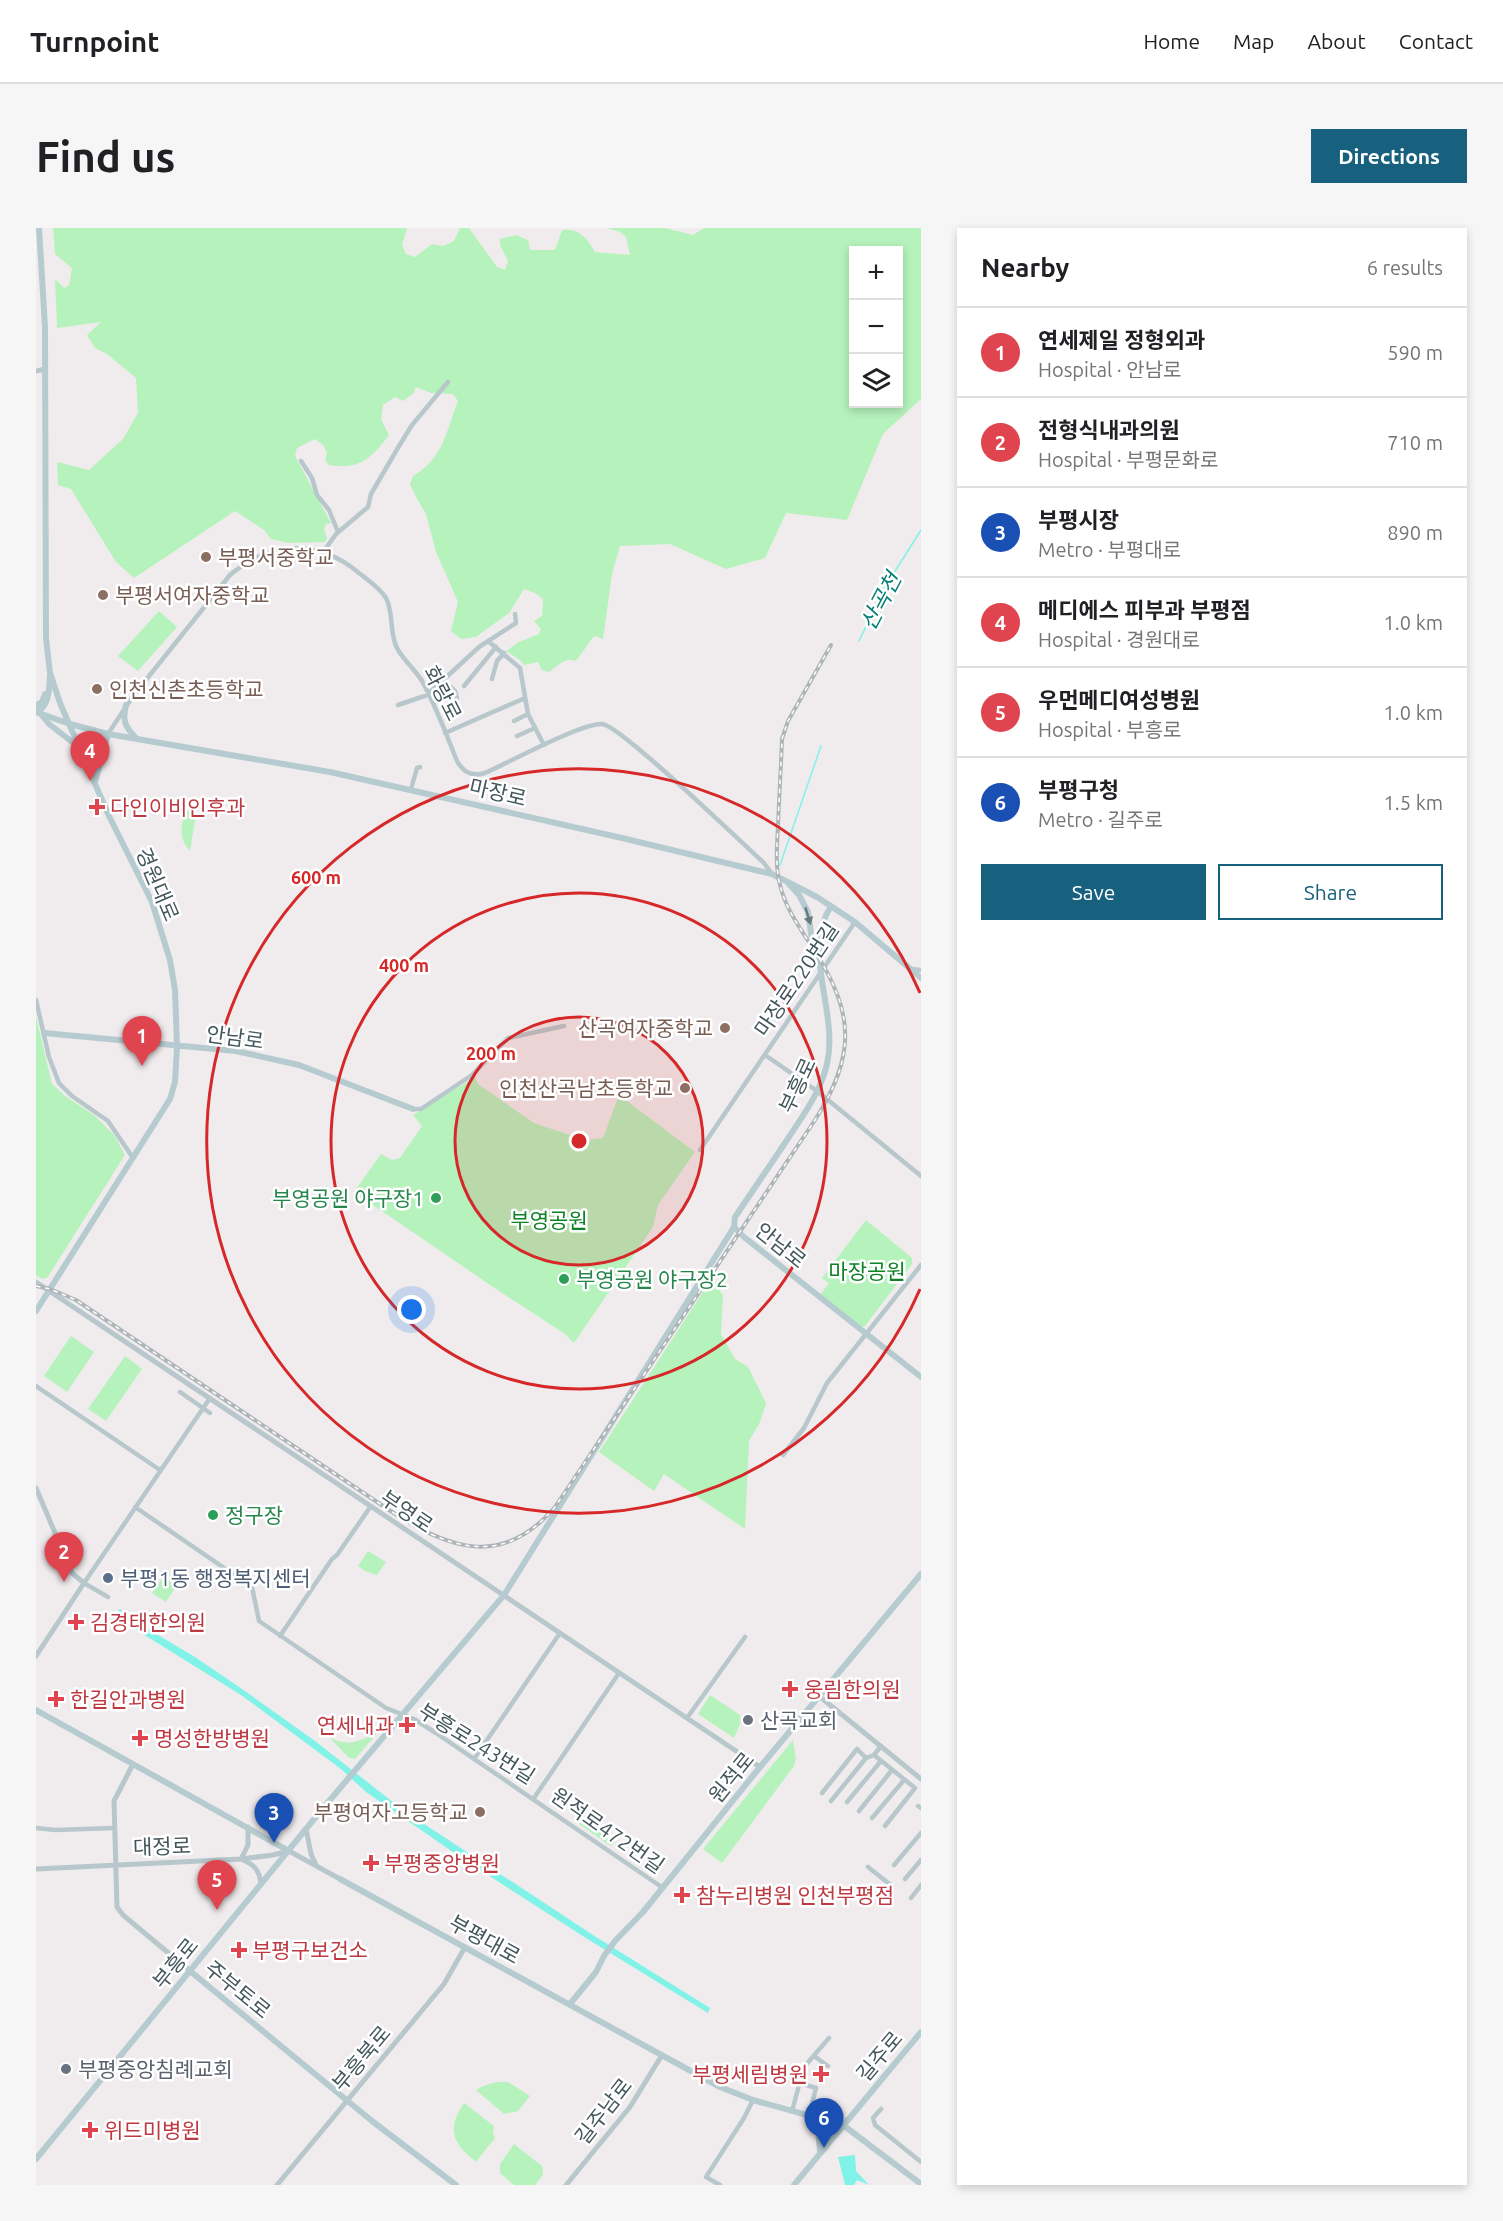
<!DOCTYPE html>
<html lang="en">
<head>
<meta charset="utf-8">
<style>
  body { margin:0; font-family:Ubuntu,"Noto Sans KR",sans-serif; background:#f6f6f6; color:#202124 }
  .controls { position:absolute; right:18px; top:18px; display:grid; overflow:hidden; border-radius:0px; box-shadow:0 3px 9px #0003 }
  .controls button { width:54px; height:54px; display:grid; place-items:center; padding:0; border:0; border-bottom:2px solid #e0e0e0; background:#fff; color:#202124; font:30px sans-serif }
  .you { position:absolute; left:376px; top:1082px; width:21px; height:21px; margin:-15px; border:4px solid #fff; border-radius:50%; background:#1a73e8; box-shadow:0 0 0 9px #1a73e833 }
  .badge { display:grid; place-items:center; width:39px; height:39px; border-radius:50%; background:#17617e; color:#fff; font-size:20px; font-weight:700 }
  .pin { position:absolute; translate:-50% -50px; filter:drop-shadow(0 2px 3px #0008) }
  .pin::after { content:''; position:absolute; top:32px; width:21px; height:18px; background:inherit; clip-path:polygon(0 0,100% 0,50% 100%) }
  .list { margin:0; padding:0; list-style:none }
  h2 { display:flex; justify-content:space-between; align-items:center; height:78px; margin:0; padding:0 24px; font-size:26px }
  h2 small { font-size:20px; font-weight:400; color:#757577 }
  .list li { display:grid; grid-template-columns:39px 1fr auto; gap:18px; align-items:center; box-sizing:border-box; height:90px; padding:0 24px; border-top:2px solid #e0e0e0 }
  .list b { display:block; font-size:22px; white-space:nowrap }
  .list p { margin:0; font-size:20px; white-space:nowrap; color:#757577 }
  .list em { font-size:20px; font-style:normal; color:#757577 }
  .actions { display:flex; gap:12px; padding:18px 24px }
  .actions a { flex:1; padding:14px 0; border:2px solid #17617e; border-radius:0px; text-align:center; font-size:21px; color:#17617e }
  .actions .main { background:#17617e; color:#fff }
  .icon { flex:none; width:33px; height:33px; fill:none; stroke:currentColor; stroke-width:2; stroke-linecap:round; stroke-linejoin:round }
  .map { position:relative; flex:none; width:885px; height:1957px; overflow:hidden; border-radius:0px }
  header { display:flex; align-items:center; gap:36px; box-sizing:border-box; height:84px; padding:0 30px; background:#fff; border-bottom:2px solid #e0e0e0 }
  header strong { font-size:28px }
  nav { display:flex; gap:33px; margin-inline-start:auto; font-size:21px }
  .intro { display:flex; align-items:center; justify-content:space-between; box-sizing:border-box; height:144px; padding:0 36px }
  h1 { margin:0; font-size:42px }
  .button { padding:15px 27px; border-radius:0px; background:#17617e; color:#fff; font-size:21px; font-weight:700 }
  main { display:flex; gap:36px; padding:0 36px }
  aside { flex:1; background:#fff; border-radius:0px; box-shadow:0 3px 9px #0003 }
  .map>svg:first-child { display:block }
  .green { fill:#b6f2bc; fill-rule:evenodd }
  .water { fill:#80f2e8 }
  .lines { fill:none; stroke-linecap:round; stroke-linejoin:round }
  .stream { stroke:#80f2e8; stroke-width:1.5 }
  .minor { stroke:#b7c7cb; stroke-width:4.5 }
  .tertiary { stroke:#b7c7cb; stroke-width:5 }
  .secondary { stroke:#b6cbd0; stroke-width:6 }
  .rail-casing { stroke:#aeb5b8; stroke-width:4 }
  .rail { stroke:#fff; stroke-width:1.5; stroke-dasharray:4.5; stroke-linecap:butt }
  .oneway { fill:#667a7e }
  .ring { fill:none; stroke:#d62828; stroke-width:3 }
  .education-dot { fill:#8d6e63; stroke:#fff; stroke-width:2 }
  .health-dot { fill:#e0444e; stroke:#fff; stroke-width:2 }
  .leisure-dot { fill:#2e9e5b; stroke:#fff; stroke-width:2 }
  .service-dot { fill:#5c6f8a; stroke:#fff; stroke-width:2 }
  .worship-dot { fill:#6b7280; stroke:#fff; stroke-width:2 }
  .labels { text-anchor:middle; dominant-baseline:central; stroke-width:5; stroke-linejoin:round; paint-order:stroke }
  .education-label { font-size:21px; fill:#785e54; stroke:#fff; text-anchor:start }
  .street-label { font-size:21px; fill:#44575b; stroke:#fff }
  .health-label { font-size:21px; fill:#be3a42; stroke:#fff; text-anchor:start }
  .leisure-label { font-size:21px; fill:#27864d; stroke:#fff; text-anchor:start }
  .park-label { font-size:21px; fill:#0f8227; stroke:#fff }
  .service-label { font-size:21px; fill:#4e5e75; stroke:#fff; text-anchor:start }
  .worship-label { font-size:21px; fill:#5b616d; stroke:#fff; text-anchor:start }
  .water-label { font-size:22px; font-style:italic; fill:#068176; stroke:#fff }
  .centre { fill:#d62828; stroke:#fff; stroke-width:3 }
  .ring-label { font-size:18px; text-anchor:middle; font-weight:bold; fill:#d62828; stroke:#fff; stroke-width:5; stroke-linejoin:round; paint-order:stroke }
</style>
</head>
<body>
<header>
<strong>Turnpoint</strong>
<nav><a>Home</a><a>Map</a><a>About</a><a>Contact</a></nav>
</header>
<div class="intro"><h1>Find us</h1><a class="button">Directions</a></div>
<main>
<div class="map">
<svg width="885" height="1957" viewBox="0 0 885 1957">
  <rect width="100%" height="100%" fill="#f0eced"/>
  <path class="green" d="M17,0H371L366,17L370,26L379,29L396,16L407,18L418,13L424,0H433L461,39L469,42L472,33L464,17V11L480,7L492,12L494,22H519L526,2C543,0 551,10 559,24L594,27L590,9L584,4L571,0H629L657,7L668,0H885V171L847,206L811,292L750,285L729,330L690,341L634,316L584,318L576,346L567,411L558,408L540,433C528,429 522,438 513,444L506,442L502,434L488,437L484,432L470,423L483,414L503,406L505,401L498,393L506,388L507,371L499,365L488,361L473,385L440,409L425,411L415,403L422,374L400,324L390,286L381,271L374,256L377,248C408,230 410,203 422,173L417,166L395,165L380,159L377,166L367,173L359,169L347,177L345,191L353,207C335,231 323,242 293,237L289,232L291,225L287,217L279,211L261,220L259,228L295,295L290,296L288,301L291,310L289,314L253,315L235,311L228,302L199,283L98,350L80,334L35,261L22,257L21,234L53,242L87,211L102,185L100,150L71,126L59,120L51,107L65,94L21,100L19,51L28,60L33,57L36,40L19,26ZM818,22H862V176H818Z
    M123,383L141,399L102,443L82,428Z
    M149,582L160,586L154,623C142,610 145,598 149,582Z
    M0,789L16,856L29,868L58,887L79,908L89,927L11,1050L6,1051L0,1047Z
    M439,849L442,856L498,895L549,912L567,910L583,867L659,924L622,977L617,999L538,1115L529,1106L460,1061L318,964L345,926L356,932L364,930L386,898L377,887Z
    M830,992L876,1030V1036L829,1098L826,1099L784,1067L793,1055L786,1050Z
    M676,1050L687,1068L685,1106L699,1131L712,1139L730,1175L724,1194L713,1213L709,1301L628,1246L618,1263L563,1224Z
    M35,1108L58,1124L31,1164L8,1148Z
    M89,1128L106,1141L70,1193L52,1181Z
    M332,1323L350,1334L341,1347L329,1343L322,1338Z
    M130,1345L143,1354L130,1374L116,1365Z
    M674,1467L704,1487V1496L698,1510L662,1486Z
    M342,1504L319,1531L313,1530L293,1509C312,1520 324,1513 342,1504Z
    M757,1512L760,1530L758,1538L686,1635L667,1621Z
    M557,1579L567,1586L560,1597L581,1611L575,1618L543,1596Z
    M461,1854H472L494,1868L482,1883L468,1886L440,1862L447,1858Z
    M428,1875L458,1898L457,1904L459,1910L440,1934C417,1916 410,1901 428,1875Z
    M478,1916L506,1938L507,1947L499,1957H478L464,1945V1936Z"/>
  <path class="water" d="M84,1381L107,1398L159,1429L209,1463L279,1513L367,1582L557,1707L674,1780L672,1785L553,1712L427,1631L330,1564L305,1541L205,1467L78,1388Z
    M819,1927L820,1943L833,1957L821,1952L818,1957H809L802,1929Z"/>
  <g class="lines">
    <path class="stream" d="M823,413L849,359L885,302
      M744,637L785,518"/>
    <path class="minor" d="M265,233L276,250L281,267L293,282L302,304
      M288,323L300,306L332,279L335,266L363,218L376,197L412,154
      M452,413L484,440L492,486L508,517
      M456,451L461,433L468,425
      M428,458L460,419
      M392,466L443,419L480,395L479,386
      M362,477L415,459L419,463L421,470
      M478,493L492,486
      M409,505L489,470
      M72,506L97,468L194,347C235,312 282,311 323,345C332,352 344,360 350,370C358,385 353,405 361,420C367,432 379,441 386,453C400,478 410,506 421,533C427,544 436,549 449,545C472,535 545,495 566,496C584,497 706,615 728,635L736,646
      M481,508L499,500
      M375,561L381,540L384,539
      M875,741L885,742
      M0,772L13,829L23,855L36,868L72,893L97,930
      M729,827L781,863L885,948
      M377,881H385L436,847L472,810L528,798
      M664,922L819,694
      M0,1158L124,1242
      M144,1164L174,1185
      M747,1227L768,1200L791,1155L885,1037
      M99,1279L216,1359L223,1393L350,1480L378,1491L400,1505L627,1660
      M72,1369L48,1355L174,1170
      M244,1408L296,1331L301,1327L335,1278
      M651,1490L709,1409
      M838,1527L879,1560L849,1598
      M438,1531L524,1405
      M786,1565L821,1521L830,1530L838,1527L845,1518
      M498,1570L583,1445
      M795,1573L830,1530
      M811,1574L845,1533
      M882,1578L885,1580
      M823,1583L856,1542
      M836,1590L868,1552
      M0,1600L19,1602L78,1600
      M858,1637L885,1605
      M832,1639L856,1658
      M869,1651L885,1632
      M875,1670L885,1657
      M778,1828L792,1838
      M764,1855L780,1860L773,1887
      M845,1881L837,1890L839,1897L885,1934
      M756,1883L768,1839L793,1810
      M684,1957L670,1949L708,1890L717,1872"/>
    <path class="tertiary" d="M0,143L9,141
      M0,1054L724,1539
      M0,1260L36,1345L48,1355L0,1428
      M783,1468L885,1551
      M97,1536L78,1573L81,1679L87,1687L154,1743
      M212,1599V1617L205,1631C218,1636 224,1643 225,1656
      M270,1601L275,1626L280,1637
      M0,1641L205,1631L237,1627L253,1623L304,1651
      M241,1957L408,1756L429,1719
      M530,1957L594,1879L626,1827"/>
    <path class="secondary" d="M1,477L6,474L9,466
      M90,477C86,493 89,499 101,511
      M0,484L34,496L72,506L294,544L586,610L736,646L781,669L819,694L885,750
      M1,484C14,477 13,460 14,447
      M5,486L13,496L44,520
      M59,554L72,506
      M753,656L763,667L772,684L776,712L783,725
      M8,805L200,823L263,837L377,881
      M698,999L708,1009L885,1149
      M0,1083L134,871L139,854L141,819L139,762L134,732L116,674L73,588L24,475L14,445L10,410L9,99L3,0
      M0,1482L253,1623
      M304,1651L684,1859L717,1872L807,1897L885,1956
      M154,1743L336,1893L420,1957
      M534,1776L560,1744L568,1728L579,1713L607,1684L724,1539L885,1346
      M773,1888L782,1902L784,1923
      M0,1931L288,1579L468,1367L698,999L699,989C717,962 735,936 753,909C768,886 785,863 791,836C803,784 765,725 795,678
      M758,1957L885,1804"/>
    <g class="rail-casing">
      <path id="rail" d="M0,1058L14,1061L40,1072L353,1282C412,1321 466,1341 519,1279L779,892C820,827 819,786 778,722C765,701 750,682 744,657C739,638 741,617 742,598C743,569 745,540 746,511L752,493L795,417"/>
    </g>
    <use href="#rail" class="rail"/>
  </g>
  <defs><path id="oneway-solid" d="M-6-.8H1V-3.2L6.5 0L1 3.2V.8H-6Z" transform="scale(1.5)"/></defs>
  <use class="oneway" href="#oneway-solid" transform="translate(772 688) rotate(73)"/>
  <circle cx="543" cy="913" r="124" fill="#d62828" fill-opacity=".12"/>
  <g class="ring">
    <circle cx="543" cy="913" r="124"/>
    <circle cx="543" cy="913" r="248"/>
    <path d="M884 1061A372 372 0 1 1 884 765"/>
  </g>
  <g class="education-dot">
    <circle cx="170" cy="329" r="6"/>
    <circle cx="67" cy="367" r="6"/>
    <circle cx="61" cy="461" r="6"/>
    <circle cx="689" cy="800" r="6"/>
    <circle cx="649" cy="860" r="6"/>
    <circle cx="444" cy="1584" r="6"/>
  </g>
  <g class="health-dot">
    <path d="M58 570h6v6h6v6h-6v6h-6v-6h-6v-6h6z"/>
    <path d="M37 1385h6v6h6v6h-6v6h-6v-6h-6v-6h6z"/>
    <path d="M751 1452h6v6h6v6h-6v6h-6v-6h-6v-6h6z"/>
    <path d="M17 1462h6v6h6v6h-6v6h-6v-6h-6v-6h6z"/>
    <path d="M368 1488h6v6h6v6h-6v6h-6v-6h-6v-6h6z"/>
    <path d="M101 1501h6v6h6v6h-6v6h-6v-6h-6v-6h6z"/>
    <path d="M332 1626h6v6h6v6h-6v6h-6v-6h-6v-6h6z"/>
    <path d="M643 1658h6v6h6v6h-6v6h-6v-6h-6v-6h6z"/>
    <path d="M200 1713h6v6h6v6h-6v6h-6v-6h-6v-6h6z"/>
    <path d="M782 1837h6v6h6v6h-6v6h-6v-6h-6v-6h6z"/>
    <path d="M51 1893h6v6h6v6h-6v6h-6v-6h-6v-6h6z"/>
  </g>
  <g class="leisure-dot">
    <circle cx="400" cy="970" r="6"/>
    <circle cx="528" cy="1051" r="6"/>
    <circle cx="177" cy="1287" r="6"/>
  </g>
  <circle class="service-dot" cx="72" cy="1350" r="6"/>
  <g class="worship-dot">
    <circle cx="712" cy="1492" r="6"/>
    <circle cx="30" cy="1841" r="6"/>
  </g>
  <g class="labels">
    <g class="education-label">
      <text x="182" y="329">부평서중학교</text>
      <text x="79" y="367">부평서여자중학교</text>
      <text x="73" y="461">인천신촌초등학교</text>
      <text x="677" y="800" text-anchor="end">산곡여자중학교</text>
      <text x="637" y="860" text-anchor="end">인천산곡남초등학교</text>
      <text x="432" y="1584" text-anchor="end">부평여자고등학교</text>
    </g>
    <g class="street-label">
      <text transform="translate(407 465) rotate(63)">화랑로</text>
      <text transform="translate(462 564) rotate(13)">마장로</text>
      <text transform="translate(122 656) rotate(67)">경원대로</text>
      <text transform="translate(760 751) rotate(-56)">마장로220번길</text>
      <text transform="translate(199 809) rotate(8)">안남로</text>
      <text transform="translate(761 857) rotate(-65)">부흥로</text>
      <text transform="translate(745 1017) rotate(39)">안남로</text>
      <text transform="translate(371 1283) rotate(34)">부영로</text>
      <text transform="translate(441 1515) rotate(32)">부흥로243번길</text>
      <text transform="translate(695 1549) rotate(-51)">원적로</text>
      <text transform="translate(572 1602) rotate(35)">원적로472번길</text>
      <text transform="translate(126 1618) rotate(-2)">대정로</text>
      <text transform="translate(449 1711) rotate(29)">부평대로</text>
      <text transform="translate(139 1735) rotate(-51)">부흥로</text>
      <text transform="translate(202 1761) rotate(39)">주부토로</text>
      <text transform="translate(843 1828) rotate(-50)">길주로</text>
      <text transform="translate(325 1830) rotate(-50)">부흥북로</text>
      <text transform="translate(567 1883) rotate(-52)">길주남로</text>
    </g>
    <g class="health-label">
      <text x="74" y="579">다인이비인후과</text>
      <text x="54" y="1394">김경태한의원</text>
      <text x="768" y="1461">웅림한의원</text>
      <text x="34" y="1471">한길안과병원</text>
      <text x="358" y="1497" text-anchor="end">연세내과</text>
      <text x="118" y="1510">명성한방병원</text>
      <text x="348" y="1635">부평중앙병원</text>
      <text x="660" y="1667">참누리병원 인천부평점</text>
      <text x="216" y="1722">부평구보건소</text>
      <text x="772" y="1846" text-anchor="end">부평세림병원</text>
      <text x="68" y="1902">위드미병원</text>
    </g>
    <g class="leisure-label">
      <text x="388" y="970" text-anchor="end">부영공원 야구장1</text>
      <text x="540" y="1051">부영공원 야구장2</text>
      <text x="189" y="1287">정구장</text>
    </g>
    <g class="park-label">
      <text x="513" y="992">부영공원</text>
      <text x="831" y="1043">마장공원</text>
    </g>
    <g class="service-label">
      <text x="84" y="1350">부평1동 행정복지센터</text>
    </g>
    <g class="worship-label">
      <text x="724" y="1492">산곡교회</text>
      <text x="42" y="1841">부평중앙침례교회</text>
    </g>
    <g class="water-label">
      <text transform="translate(844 373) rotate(-62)">산곡천</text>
    </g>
  </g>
  <circle cx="543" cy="913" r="9" class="centre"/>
  <g class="ring-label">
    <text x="280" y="656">600 m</text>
    <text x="368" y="744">400 m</text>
    <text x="455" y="832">200 m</text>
  </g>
</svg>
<div class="controls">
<button>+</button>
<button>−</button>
<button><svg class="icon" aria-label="layers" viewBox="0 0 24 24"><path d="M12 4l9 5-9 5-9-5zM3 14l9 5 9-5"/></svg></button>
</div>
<div class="you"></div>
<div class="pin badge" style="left:106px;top:838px;background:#e0444e">1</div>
<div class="pin badge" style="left:28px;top:1354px;background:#e0444e">2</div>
<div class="pin badge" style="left:238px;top:1615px;background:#1a4fb4">3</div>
<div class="pin badge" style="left:54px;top:553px;background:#e0444e">4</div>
<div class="pin badge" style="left:181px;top:1682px;background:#e0444e">5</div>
<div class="pin badge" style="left:788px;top:1920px;background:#1a4fb4">6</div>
</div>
<aside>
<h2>Nearby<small>6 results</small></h2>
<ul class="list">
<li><span class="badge" style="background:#e0444e">1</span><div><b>연세제일 정형외과</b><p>Hospital · 안남로</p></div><em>590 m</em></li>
<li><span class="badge" style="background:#e0444e">2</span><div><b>전형식내과의원</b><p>Hospital · 부평문화로</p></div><em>710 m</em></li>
<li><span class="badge" style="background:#1a4fb4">3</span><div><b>부평시장</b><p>Metro · 부평대로</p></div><em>890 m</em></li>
<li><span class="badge" style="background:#e0444e">4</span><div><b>메디에스 피부과 부평점</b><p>Hospital · 경원대로</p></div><em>1.0 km</em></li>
<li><span class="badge" style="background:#e0444e">5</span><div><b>우먼메디여성병원</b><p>Hospital · 부흥로</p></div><em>1.0 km</em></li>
<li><span class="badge" style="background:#1a4fb4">6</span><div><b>부평구청</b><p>Metro · 길주로</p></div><em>1.5 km</em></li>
</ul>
<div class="actions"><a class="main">Save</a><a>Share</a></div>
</aside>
</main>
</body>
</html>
